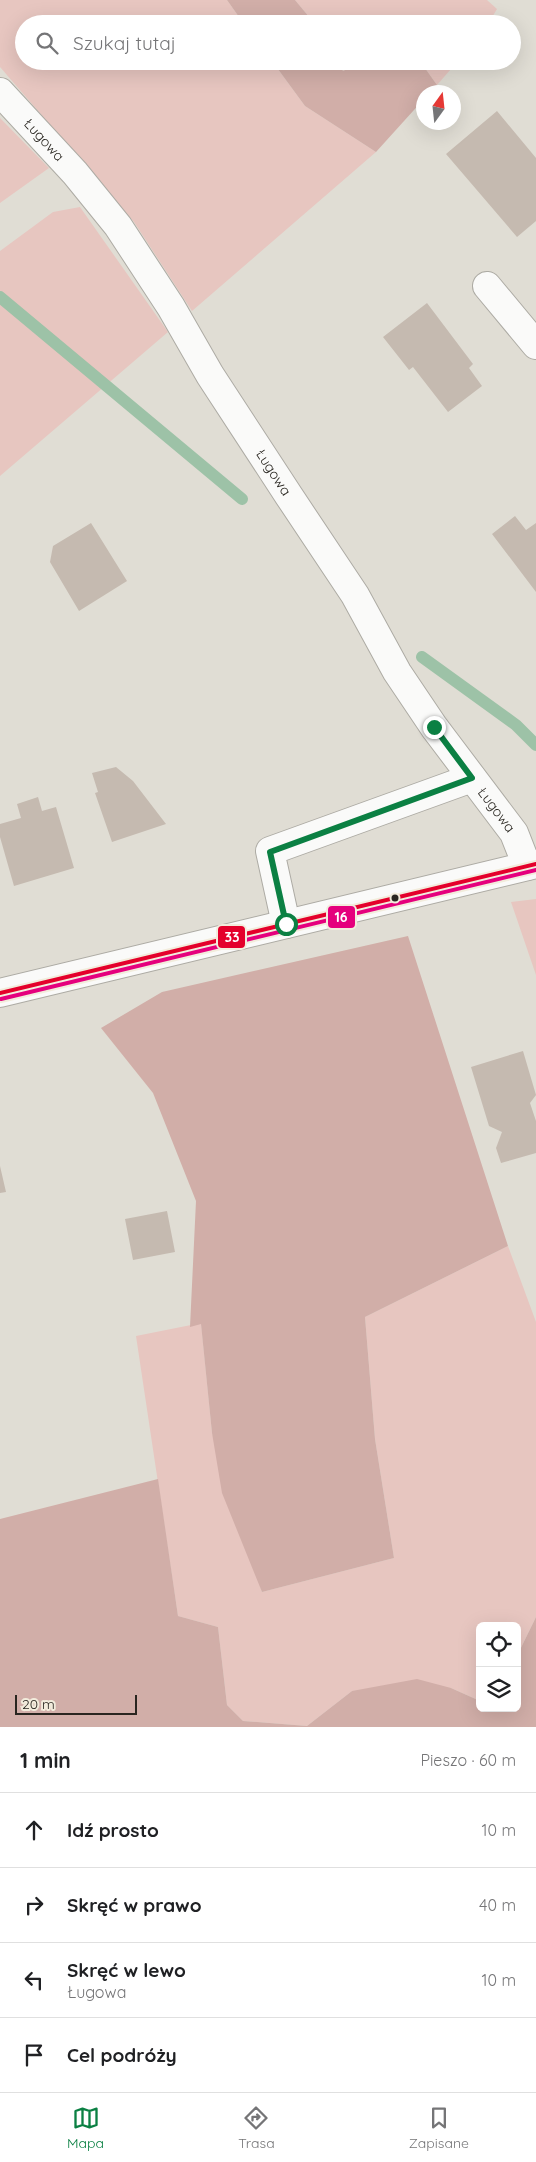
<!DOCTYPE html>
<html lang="pl">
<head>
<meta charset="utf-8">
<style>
  body { margin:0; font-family:Quicksand,sans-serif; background:#f6f6f6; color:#202124 }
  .controls { position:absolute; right:15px; bottom:15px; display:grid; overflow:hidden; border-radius:8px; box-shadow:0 5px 20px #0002 }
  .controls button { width:45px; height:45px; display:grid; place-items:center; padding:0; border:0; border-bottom:1px solid #e0e0e0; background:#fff; color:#202124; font:25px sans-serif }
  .compass { position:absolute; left:416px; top:85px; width:45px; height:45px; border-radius:50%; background:#fff; box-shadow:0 5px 20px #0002; rotate:15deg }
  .scale { position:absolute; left:15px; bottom:12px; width:122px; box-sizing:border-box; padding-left:5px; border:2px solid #292620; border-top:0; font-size:14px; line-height:18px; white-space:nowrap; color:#292620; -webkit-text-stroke:4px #f2ecdc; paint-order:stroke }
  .stop { position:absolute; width:15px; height:15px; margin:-11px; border:4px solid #0b8043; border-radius:50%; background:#fff }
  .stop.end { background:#0b8043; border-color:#fff; box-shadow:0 1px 5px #0008 }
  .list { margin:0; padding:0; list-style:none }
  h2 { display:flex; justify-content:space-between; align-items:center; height:65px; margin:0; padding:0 20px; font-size:21px }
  h2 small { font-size:16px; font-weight:400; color:#757577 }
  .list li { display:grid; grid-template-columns:32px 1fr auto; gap:15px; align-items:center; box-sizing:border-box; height:75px; padding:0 20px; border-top:1px solid #e0e0e0 }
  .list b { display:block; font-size:19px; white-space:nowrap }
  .list p { margin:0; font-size:16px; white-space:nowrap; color:#757577 }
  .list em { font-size:16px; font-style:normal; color:#757577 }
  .icon { flex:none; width:28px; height:28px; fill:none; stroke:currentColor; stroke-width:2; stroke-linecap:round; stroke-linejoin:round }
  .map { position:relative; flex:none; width:536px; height:1727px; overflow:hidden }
  .search { position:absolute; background:#fff; box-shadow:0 5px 20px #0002; left:15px; right:15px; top:15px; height:55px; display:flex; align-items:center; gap:12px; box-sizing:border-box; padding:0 18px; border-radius:28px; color:#757577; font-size:19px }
  .sheet { height:365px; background:#fff }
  nav { display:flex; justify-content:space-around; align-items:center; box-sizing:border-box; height:70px; border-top:1px solid #e0e0e0; background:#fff; font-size:14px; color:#757577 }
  nav a { display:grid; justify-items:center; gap:2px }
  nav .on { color:#0b8043 }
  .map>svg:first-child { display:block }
  .green { fill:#e7c6c0 }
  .forest { fill:#d1aea8 }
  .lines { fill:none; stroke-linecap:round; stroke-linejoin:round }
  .stream { stroke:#9dc2a7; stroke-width:12 }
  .building { fill:#c5bab0 }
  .minor-casing { stroke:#adaba4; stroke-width:30 }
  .minor { stroke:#fafaf9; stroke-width:28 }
  .bus-1-casing { stroke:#f2ecdc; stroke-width:8 }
  .bus-2-casing { stroke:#f2ecdc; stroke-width:8 }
  .bus-1 { stroke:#e4002b; stroke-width:4 }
  .bus-2 { stroke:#e5007d; stroke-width:4 }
  .route { stroke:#0b8043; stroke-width:6 }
  .bus-dot { fill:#292620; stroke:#f2ecdc; stroke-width:2 }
  .labels { text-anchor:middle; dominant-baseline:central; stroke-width:4; stroke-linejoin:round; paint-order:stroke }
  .street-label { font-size:14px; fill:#292620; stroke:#f2ecdc }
  .line-badge { stroke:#f2ecdc; stroke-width:2 }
  .badge-label { font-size:14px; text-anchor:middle; font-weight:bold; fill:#fff }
</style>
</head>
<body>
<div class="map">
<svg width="536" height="1727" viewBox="0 0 536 1727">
  <rect width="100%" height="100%" fill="#e0ddd4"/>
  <path class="green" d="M0,0H227L244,24H24V61H272L305,106L376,152L192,311L134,222L0,67Z
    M295,0H487L497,9L488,24H315Z
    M337,61H365L343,71Z
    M420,61H458L437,85Z
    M0,118L49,168L0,203Z
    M80,207L168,332L0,476V251L53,212Z
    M536,899V975L511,902Z
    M508,1246L536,1322V1617L517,1656V1626H480V1701L451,1688L352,1691L307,1726L243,1721L227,1705L218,1627L178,1616L136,1336L201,1323L212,1433L262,1592L394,1558L375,1439L365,1317Z"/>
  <path class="forest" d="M227,0H295L315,24H244Z
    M272,61H337L343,71L365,61H420L437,85L430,92H424L423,100L376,152L305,106Z
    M408,936L508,1246L365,1317L375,1439L394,1558L262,1592L222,1493L212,1433L201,1324L190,1327L196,1201L153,1093L101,1028L162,992Z
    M158,1479L178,1616L218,1627L227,1705L243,1721L307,1726L352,1691L417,1679L451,1688L480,1701V1708H517V1656L536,1617V1727H0V1519Z"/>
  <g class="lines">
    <path class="stream" d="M0,297L242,499
      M422,657L516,725L536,745"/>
  </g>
  <path class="building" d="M497,111L536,158V221L517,237L446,154Z
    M427,303L473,364L469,368L482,386L448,412L413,367L409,370L383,337Z
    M515,516L526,530L536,523V592L492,534Z
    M91,523L127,581L79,611L50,562L53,546Z
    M116,767L133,781L166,824L112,842L95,793L98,792L92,773Z
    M38,797L42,811L56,807L74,868L14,886L0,837V824L21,818L17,804Z
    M523,1051L536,1095L530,1103L536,1121V1153L501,1163L496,1148L502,1132L489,1126L471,1067Z
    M0,1166L6,1192L0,1193Z
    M167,1211L175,1252L133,1260L125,1219Z"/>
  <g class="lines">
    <g class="minor-casing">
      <g id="minor">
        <path id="s1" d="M0,92L75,173L118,226L171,307L210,375L289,496L355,595L397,672L434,727L514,833L527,866"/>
        <path d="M487,286L536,345"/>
        <path d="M286,924L270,851L472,778"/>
        <path d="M0,993L536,864"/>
      </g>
    </g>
    <use href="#minor" class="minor"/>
    <g class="bus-1-casing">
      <path id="bus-1" d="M0,993L536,864"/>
    </g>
    <g class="bus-2-casing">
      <path id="bus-2" d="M1,999L536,870"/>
    </g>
    <use href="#bus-1" class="bus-1"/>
    <use href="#bus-2" class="bus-2"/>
  </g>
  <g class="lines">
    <path class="route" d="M286,924L270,852L472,778L434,727"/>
  </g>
  <circle class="bus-dot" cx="395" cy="898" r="4.5"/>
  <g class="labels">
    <g class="street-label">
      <text stroke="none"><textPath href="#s1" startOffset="65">Ługowa</textPath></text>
      <text stroke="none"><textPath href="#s1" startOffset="470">Ługowa</textPath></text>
      <text stroke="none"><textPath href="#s1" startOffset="875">Ługowa</textPath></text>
    </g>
  </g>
  <g class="line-badge">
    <rect x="327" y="905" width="29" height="24" rx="5" fill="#e5007d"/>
    <rect x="217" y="925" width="29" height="24" rx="5" fill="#e4002b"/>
  </g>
  <g class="badge-label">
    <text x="341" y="922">16</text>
    <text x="232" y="942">33</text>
  </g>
</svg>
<div class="controls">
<button><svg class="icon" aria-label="locate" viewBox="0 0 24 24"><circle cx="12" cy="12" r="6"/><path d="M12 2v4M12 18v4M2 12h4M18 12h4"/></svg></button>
<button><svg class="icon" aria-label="layers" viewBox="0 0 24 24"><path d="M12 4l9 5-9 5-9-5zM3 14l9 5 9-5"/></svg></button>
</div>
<svg class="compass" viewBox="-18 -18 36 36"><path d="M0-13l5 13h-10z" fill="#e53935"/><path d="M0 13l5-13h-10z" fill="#757577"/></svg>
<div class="scale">20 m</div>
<div class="stop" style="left:286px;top:924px"></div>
<div class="stop end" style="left:434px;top:727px"></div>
<div class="search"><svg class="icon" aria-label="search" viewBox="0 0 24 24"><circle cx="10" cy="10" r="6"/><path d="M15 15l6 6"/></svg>Szukaj tutaj</div>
</div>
<section class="sheet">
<h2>1 min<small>Pieszo · 60 m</small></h2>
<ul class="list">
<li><svg class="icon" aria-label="ahead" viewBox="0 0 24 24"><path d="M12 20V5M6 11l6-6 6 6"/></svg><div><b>Idź prosto</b></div><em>10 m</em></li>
<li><svg class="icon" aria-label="right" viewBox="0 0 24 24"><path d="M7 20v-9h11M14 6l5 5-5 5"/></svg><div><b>Skręć w prawo</b></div><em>40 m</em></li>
<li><svg class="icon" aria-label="left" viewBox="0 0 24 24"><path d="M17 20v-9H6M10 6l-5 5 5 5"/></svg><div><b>Skręć w lewo</b><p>Ługowa</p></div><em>10 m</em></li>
<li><svg class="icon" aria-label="arrive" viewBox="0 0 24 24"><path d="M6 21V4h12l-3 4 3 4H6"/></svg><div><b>Cel podróży</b></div></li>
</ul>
</section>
<nav>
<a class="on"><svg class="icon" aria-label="map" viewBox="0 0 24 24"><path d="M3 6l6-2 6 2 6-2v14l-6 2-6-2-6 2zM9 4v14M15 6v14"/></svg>Mapa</a>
<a><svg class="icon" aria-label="directions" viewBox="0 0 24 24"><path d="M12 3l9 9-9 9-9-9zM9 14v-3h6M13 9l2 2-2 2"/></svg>Trasa</a>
<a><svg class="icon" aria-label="saved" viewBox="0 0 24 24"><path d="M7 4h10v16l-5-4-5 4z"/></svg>Zapisane</a>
</nav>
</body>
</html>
